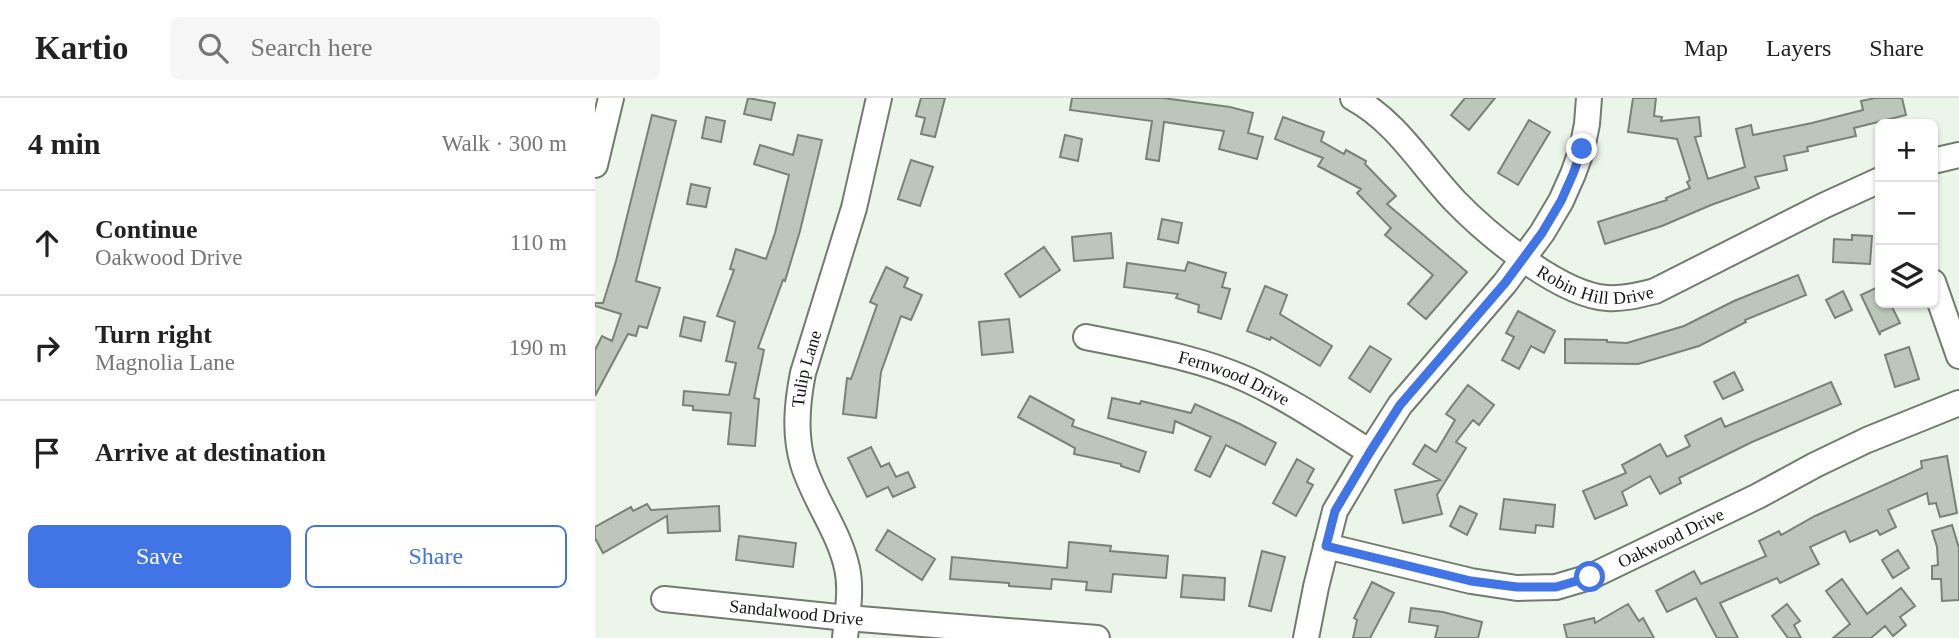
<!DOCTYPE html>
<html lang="en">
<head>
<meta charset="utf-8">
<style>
  body { margin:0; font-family:Georgia,serif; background:#f6f6f6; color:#222 }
  .controls { position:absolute; right:21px; top:21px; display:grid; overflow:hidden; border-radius:10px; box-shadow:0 2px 5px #0004 }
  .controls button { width:63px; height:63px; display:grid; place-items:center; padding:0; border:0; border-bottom:2px solid #e0e0e0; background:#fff; color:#222; font:35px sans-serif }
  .stop { position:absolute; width:21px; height:21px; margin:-16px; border:5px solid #4174e5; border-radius:50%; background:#fff }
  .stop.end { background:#4174e5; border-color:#fff; box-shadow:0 2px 7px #0008 }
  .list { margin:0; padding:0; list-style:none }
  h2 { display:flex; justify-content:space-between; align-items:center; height:91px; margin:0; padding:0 28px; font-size:30px }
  h2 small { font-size:23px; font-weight:400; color:#767676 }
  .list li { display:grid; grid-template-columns:46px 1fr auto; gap:21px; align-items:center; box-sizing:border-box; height:105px; padding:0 28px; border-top:2px solid #e0e0e0 }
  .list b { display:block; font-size:26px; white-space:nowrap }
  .list p { margin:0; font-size:23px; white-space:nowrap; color:#767676 }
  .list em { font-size:23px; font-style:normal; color:#767676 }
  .actions { display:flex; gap:14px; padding:21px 28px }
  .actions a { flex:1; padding:16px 0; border:2px solid #4174e5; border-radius:10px; text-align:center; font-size:24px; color:#4174e5 }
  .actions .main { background:#4174e5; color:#fff }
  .icon { flex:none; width:38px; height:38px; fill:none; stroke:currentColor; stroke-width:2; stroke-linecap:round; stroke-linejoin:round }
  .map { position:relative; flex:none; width:1364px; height:540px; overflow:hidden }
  header { display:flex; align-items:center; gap:42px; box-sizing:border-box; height:98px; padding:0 35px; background:#fff; border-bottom:2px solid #e0e0e0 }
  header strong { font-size:33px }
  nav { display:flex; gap:38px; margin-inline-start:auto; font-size:24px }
  .search { width:490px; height:63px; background:#f6f6f6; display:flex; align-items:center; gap:18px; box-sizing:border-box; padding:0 24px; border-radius:10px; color:#767676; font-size:26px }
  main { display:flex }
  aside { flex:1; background:#fff }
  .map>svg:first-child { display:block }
  .building { fill:#bcc6ba; stroke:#788276; stroke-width:2 }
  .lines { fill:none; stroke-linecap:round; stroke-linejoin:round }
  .minor-casing { stroke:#727b70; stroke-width:28 }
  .minor { stroke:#fff; stroke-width:24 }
  .route { stroke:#4174e5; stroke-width:9 }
  .labels { text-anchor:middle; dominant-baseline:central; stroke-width:5; stroke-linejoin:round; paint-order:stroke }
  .street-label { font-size:18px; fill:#131612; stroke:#fff }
</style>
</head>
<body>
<header>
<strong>Kartio</strong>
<div class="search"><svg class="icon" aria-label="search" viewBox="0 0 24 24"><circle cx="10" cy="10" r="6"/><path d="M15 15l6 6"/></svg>Search here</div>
<nav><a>Map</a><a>Layers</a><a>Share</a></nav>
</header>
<main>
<aside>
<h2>4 min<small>Walk · 300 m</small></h2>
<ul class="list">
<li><svg class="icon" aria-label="ahead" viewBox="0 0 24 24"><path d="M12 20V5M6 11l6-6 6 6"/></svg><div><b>Continue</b><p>Oakwood Drive</p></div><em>110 m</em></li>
<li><svg class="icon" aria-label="right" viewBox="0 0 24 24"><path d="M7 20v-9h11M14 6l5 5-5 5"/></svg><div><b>Turn right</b><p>Magnolia Lane</p></div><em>190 m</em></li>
<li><svg class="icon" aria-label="arrive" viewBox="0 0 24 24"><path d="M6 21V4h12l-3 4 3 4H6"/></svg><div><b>Arrive at destination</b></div></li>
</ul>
<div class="actions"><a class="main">Save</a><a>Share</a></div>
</aside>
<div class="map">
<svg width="1364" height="540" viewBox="0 0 1364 540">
  <rect width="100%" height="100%" fill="#ebf5e9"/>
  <path class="building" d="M153,0L180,5L176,22L149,16Z
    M326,0H350L340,39L326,36L330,20L321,18Z
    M477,0H568L635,9L658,15L653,35L668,39L662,61L624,51L629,33L569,24L564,63L551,61L557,23L475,12Z
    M870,0H900L874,32L856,17Z
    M1038,0H1061L1059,18L1067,19L1066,23L1104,19L1106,38L1100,39L1113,81L1150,69L1141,31L1156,27L1158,37L1217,25L1268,12L1266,3L1280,0H1307L1311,17L1259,30L1261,38L1212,49L1213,53L1189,58L1192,72L1160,79L1164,90L1116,107L1067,128L1010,146L1003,124L1072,102L1071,100L1095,90L1092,84L1095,82L1082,41L1033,34Z
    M57,17L81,23L41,183L65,190L52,230L44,228L41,238L33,236L0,298V252L7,238L17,243L26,216L0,208V205H8L21,163Z
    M111,19L130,23L126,44L107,40Z
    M688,19L729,34L726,43L749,56L751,52L771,63L770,66L801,98L792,106L872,174L831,221L813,206L838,177L790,137L796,130L762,95L766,91L723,68L728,60L680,41Z
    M934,22L955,34L923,87L903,75Z
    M203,37L227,42L205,133L190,183L188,182L163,250L169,252L159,300L164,301L160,348L133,346L136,315L98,312V308L88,307L89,293L134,297L141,265L131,263L140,224L122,218L139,172L135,171L141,151L171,161L180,135L194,77L159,66L165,47L198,57Z
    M470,37L487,41L483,63L465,59Z
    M316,62L338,69L325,108L303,101Z
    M96,86L115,90L111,109L92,106Z
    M567,121L587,125L583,145L563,141Z
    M516,135L518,160L479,163L477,139Z
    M1257,137L1277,138L1275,166L1238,164L1239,141L1257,142Z
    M449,149L465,172L425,199L410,176Z
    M593,164L631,175L627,189L635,191L626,221L603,214L604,207L581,200L583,196L529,189L532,165L590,173Z
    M291,169L313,180L309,189L327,197L316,222L306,218L286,274L281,320L248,316L252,280L256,281L282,207L275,204Z
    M1203,177L1211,197L1150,222L1151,224L1104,248L1043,266L970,265V241L1012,242V244L1032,245L1089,228L1139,203Z
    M670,188L692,197L685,216L737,248L725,268L676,239L675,242L652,233Z
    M1285,188V205H1295L1305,225L1285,234V237L1266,197Z
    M1248,193L1257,212L1240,220L1231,202Z
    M923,213L960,233L949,255L936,248L924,271L907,262L919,239L911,235Z
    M89,219L110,224L106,243L85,238Z
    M414,221L418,254L387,257L384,224Z
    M775,248L796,261L775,294L754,280Z
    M1314,249L1324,281L1300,289L1290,257Z
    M1139,274L1148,292L1128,301L1119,284Z
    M1236,284L1246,306L1157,344L1084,380L1086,385L1065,396L1055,378L1027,394L1032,407L1000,421L988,393L1031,375L1027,367L1065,346L1072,359L1095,348L1090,338L1126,320L1130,329Z
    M873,287L899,307L884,327L878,322L861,344L871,350L842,397L847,416L808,425L800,392L845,382L818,366L830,347L841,354L860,322L851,316Z
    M435,298L479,322L477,328L551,354L544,374L526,368V366L479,356L480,350L423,319Z
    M517,300L545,306L546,303L596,315L600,306L645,326L681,345L670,367L631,347L615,379L600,372L616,339L580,323L578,335L513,320Z
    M276,349L286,369L294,365L301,379L313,374L320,389L298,399L293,389L272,399L253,360Z
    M1352,358L1362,415L1345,419L1341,405L1334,406L1332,395L1293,412L1301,429L1285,437L1282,432L1255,444L1250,433L1215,449L1224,466L1185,485L1182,480L1125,505L1143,540H1122L1101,500L1072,514L1061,493L1099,473L1106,486L1171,458L1164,443L1184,433L1186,437L1220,418L1327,370L1326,363Z
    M702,361L719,371L712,384L718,387L701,418L678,405Z
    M909,401L960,407L958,429L941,427L940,435L905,431Z
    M52,406L56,412L124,408L125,433L73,435L72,418L8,455L0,440V429L36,409L38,413Z
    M865,408L882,416L872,437L855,428Z
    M1357,427L1364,450V502L1347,503L1346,481H1337V468L1343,467L1342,449L1337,433Z
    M293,432L340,461L327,482L281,452Z
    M144,438L201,445L198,469L141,462Z
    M474,444L516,448L515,453L573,458L571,480L518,476L516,494L491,492L492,484L457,481L456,491L414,488V485L355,481L357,459L472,470Z
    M1303,452L1314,470L1298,480L1287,462Z
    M667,453L690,459L676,513L654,508Z
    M588,477L630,480L629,502L586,499Z
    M1247,481L1272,516L1306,490L1320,508L1305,519L1311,527L1298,538L1290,528L1276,540H1238L1255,526L1231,493Z
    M777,484L799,495L775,540H758L762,522L759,520Z
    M1033,506L1044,523L1048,520L1059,540H972L969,527L999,520L1000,525Z
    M1192,506L1205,523L1199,527L1206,540H1193L1177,518Z
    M816,510L848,514L887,524L883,540H840L843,528L814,524Z"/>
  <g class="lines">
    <g class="minor-casing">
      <g id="minor">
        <path id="s1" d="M758,0C802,24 826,67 860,103C892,136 965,197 1012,200C1029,201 1044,197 1060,193L1228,108L1285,82"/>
        <path d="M1338,63L1364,57"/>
        <path d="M0,67L16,0"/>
        <path d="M1338,184L1364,258"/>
        <path id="s2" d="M491,239C545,250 602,259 653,282C696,302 735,329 775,354"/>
        <path id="s3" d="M731,448L876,483L922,490L961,489L995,479L1163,398L1220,367L1272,342L1364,305"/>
        <path id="s4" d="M69,501L252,520L502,540"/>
        <path id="s5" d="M250,540C252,518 257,492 252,470C244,433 219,402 208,366C199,336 202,305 208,275L259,110L284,0"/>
        <path d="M711,540L721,489L740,413L775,354L805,307L910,185L947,135L966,103L978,76L987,51L992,26L994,0"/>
      </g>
    </g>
    <use href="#minor" class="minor"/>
  </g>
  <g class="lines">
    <path class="route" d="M987,51L978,76L966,103L947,135L910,185L805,307L775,354L740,413L731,448L876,483L922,489H961L995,479"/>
  </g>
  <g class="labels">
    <g class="street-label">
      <text stroke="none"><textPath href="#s1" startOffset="315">Robin Hill Drive</textPath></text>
      <text stroke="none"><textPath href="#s5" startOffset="280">Tulip Lane</textPath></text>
      <text stroke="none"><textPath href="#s2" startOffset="154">Fernwood Drive</textPath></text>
      <text stroke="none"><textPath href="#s3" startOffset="360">Oakwood Drive</textPath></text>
      <text stroke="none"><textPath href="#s4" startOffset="133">Sandalwood Drive</textPath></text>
    </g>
  </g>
</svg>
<div class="controls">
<button>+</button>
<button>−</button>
<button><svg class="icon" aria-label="layers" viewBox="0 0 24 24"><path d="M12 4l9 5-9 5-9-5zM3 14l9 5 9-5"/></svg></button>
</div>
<div class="stop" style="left:995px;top:479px"></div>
<div class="stop end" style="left:987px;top:51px"></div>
</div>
</main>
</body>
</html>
